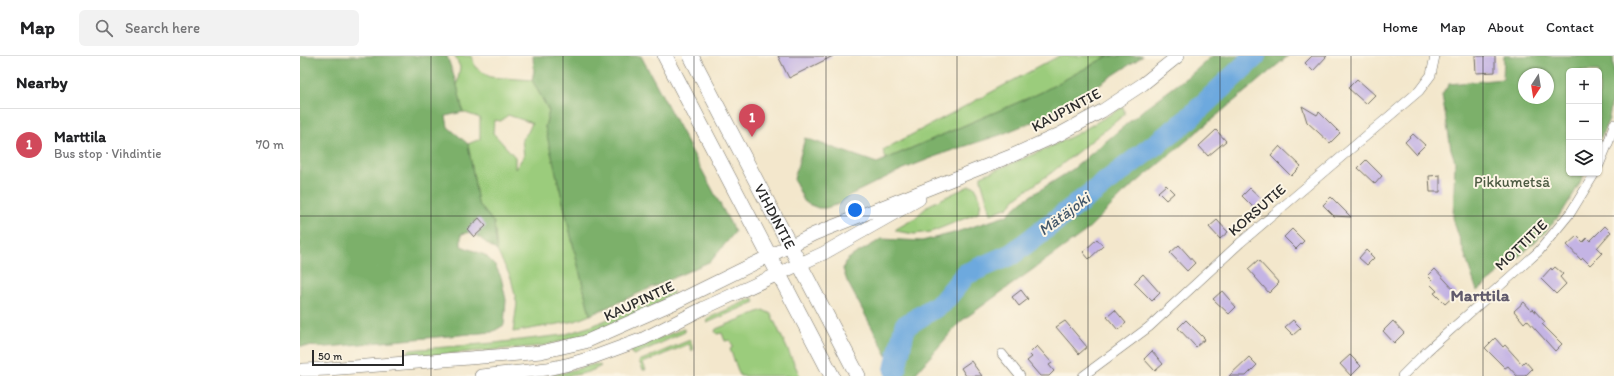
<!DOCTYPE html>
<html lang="en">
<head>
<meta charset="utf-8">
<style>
  body { margin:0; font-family:Itim,sans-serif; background:#f2f2f2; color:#202124 }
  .controls { position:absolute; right:12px; top:12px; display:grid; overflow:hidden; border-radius:6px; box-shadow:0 1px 3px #0004 }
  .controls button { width:36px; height:36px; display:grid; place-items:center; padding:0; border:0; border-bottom:1px solid #e0e0e0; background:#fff; color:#202124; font:20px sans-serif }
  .compass { position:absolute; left:1218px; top:12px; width:36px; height:36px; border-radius:50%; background:#fff; box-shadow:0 1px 3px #0004; rotate:192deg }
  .scale { position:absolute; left:12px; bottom:10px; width:92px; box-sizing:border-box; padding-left:4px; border:2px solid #2b2b2b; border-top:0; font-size:11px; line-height:14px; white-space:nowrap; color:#2b2b2b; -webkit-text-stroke:3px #fcf5e5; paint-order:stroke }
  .you { position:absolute; left:555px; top:154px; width:14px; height:14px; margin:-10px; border:3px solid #fff; border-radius:50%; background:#1a73e8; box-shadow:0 0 0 6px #1a73e833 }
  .badge { display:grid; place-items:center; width:26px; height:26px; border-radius:50%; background:#d1495b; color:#fff; font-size:13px; font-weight:700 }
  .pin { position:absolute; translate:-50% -33px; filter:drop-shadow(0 1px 2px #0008) }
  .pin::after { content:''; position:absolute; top:21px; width:14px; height:12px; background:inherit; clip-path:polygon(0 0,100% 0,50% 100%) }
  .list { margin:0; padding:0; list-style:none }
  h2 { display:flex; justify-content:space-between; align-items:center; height:52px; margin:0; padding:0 16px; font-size:17px }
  h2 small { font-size:13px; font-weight:400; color:#757577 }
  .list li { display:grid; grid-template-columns:26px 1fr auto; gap:12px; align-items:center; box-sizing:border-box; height:72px; padding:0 16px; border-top:1px solid #e0e0e0 }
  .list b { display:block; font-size:15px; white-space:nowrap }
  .list p { margin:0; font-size:13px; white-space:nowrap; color:#757577 }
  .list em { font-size:13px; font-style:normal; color:#757577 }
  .icon { flex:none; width:22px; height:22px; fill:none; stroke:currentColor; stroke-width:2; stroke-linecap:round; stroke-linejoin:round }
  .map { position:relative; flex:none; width:1314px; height:320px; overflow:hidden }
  header { display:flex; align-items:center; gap:24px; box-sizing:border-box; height:56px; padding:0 20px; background:#fff; border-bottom:1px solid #e0e0e0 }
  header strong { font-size:19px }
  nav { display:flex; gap:22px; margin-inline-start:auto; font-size:14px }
  .search { width:280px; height:36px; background:#f2f2f2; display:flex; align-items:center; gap:10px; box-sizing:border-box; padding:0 14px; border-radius:6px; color:#757577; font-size:15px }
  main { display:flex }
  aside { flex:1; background:#fff }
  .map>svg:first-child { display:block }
  .green { fill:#9bcc7b; stroke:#637c53; fill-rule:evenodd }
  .forest { fill:#7cb06b; stroke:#546e4b; fill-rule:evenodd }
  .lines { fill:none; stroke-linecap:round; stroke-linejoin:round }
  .stream { stroke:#6da9de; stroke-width:3.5 }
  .river { stroke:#6da9de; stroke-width:22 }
  .building { fill:#c4b4e4 }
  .street-casing { stroke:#716d63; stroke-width:10 }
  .secondary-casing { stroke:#716d63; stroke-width:14 }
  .primary-casing { stroke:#716d63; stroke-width:16 }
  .street { stroke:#fff; stroke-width:9 }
  .secondary { stroke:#fff; stroke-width:13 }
  .primary { stroke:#fff; stroke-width:15 }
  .grid { fill:none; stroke:#2b2b2b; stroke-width:1; stroke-opacity:0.55 }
  .labels { text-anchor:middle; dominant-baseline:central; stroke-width:4; stroke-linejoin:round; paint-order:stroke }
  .street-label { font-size:15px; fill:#2b2b2b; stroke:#fcf5e5 }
  .park-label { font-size:15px; fill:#4d5b43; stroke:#fcf5e5 }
  .water-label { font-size:16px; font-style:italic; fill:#42576a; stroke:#fcf5e5 }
  .quarter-label { font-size:17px; font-weight:bold; fill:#615b6c; stroke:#fcf5e5 }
</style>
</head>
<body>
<header>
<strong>Map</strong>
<div class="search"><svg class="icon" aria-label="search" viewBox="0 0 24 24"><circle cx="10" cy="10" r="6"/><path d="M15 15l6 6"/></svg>Search here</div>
<nav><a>Home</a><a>Map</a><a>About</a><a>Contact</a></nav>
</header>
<main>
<aside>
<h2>Nearby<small></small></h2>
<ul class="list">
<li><span class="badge">1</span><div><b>Marttila</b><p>Bus stop · Vihdintie</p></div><em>70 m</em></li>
</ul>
</aside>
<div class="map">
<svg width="1314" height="320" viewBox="0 0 1314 320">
  <rect width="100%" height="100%" fill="#fcf5e5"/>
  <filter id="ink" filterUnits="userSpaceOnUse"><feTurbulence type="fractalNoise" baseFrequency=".025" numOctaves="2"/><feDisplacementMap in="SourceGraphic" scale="8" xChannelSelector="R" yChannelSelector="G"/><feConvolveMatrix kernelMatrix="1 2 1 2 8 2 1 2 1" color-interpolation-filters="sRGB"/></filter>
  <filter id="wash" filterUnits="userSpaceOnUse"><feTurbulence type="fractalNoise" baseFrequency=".012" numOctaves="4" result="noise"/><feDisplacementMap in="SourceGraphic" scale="16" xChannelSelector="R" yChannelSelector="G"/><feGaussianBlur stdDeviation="0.9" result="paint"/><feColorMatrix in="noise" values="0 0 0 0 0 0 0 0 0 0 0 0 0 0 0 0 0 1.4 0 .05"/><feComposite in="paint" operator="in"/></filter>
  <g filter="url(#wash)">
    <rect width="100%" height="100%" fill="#f3e7cc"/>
    <path class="green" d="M155,0H172L175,11L190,21L232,24L249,55L245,71L290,259L275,265L213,276L217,248L211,222L197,195L194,167L178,147L168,88L180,83V62L163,56L157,29L160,11ZM208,59L232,67L228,76L222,83L224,100L215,113V101L193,77L194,64L201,65Z
      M759,0H808L740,37L586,103L583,94Z
      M823,51L825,58L751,117L717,141L708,151L691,158L681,124V120L739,96L775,79Z
      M669,130H674C680,139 683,148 678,157L631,176L614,178L596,175V173L614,163L629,149Z
      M372,235L374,237L346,254L283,280L242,290L109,301L107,298L109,294L194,287L263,279L292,270Z
      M453,242L455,246L407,267L408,263L411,261Z
      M463,254L471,258L500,320H440L430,293L433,291L430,284L425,285L422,277L417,278L415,275L416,273Z
      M383,273L385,274V276L334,299L331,297L332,293Z
      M390,284L394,293L392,295L389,288L343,307L346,314H343L339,305Z
      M296,308L301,310C285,320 266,320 249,320Z"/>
    <path class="forest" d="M0,0H147L157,29L163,56L146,60L148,71L168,88L178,147L194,167L197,195L172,176L161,178V190L185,199L195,209L201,221L206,244L204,269L192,276L27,291L0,290Z
      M233,0H341L435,176L411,205L290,259L245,71L249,55L232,24L234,15Z
      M808,0H843L781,40L744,61L700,79L647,96L601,114L550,139L539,148L526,152H518L508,148L504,145L494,123L505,82L577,107L740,37Z
      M912,0H988L824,137L786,175L660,266L616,317L617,320H598L547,225L543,213L545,206L552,200L582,183L622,185L650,178L706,160L724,144L773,113L842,55L895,15Z
      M1204,0H1313L1314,29L1309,63L1299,86V15H1269V117H1285C1276,134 1266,153 1253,167C1231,193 1203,213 1177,235L1153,163L1155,105L1151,93L1142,39L1149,28L1203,23ZM1224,18H1248V42H1224Z"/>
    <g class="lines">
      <path class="stream" d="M593,320L595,314"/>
      <path class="river" d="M595,314L605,270L642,247L666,218L712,198L886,65L955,0"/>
    </g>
    <g id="blocks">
      <path class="building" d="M478,0H533L489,22Z
        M1012,0H1027L1013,15L1005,7Z
        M1175,0H1195V16L1176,17Z
        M1057,23L1075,39L1066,48L1048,32Z
        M1002,50L1017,59L1019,56L1040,77L1030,87L1007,66Z
        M916,74L926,85L908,100L899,90Z
        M1113,78L1125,89L1116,98L1105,86Z
        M980,90L1001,110L991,120L971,100Z
        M1066,104L1082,120L1075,128L1058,112Z
        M1140,119V136H1130L1129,120Z
        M866,129L874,137L866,144L858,136Z
        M950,132L963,144L954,152L942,140Z
        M1031,141L1051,161L1034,160L1023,149Z
        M179,162L186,170L174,181L167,173Z
        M917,164L928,176L920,183L909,171Z
        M1305,170L1311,176L1297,192L1302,197L1290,209L1283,202L1281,204L1267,189L1277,180L1283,186L1287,182L1290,185Z
        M992,173L1004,185L996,193L984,181Z
        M797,183L803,190L789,203L783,196Z
        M879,189L895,207L887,215L870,197Z
        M1066,194L1074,202L1067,209L1059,202Z
        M958,204L979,227L969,237L948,213Z
        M1255,211L1263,218L1260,221L1266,228L1256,238L1241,223L1251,212L1252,214Z
        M1135,213L1157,237L1145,248L1134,237L1137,235L1130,228L1133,225L1128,220Z
        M843,218L860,237L852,245L834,227Z
        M721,234L728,243L719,250L712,241Z
        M922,235L936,251L929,258L913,243Z
        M1224,246L1231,254L1233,253L1245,266L1242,268L1262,288L1255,295L1227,264L1224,267L1214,255Z
        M815,254L826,267L818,274L807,261Z
        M886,264L905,283L896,291L878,272Z
        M993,264L1001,272L993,279L985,271Z
        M765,265L787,291L779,298L756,271Z
        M1093,265L1104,277L1094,287L1083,275Z
        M1195,282L1203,291L1205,289L1222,308L1225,305L1232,313L1225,320H1217L1208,310L1205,312L1185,292Z
        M737,290L752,307L749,309L754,315L749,320H740L727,305L732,301L729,298Z
        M852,295L863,308L855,315L844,303Z
        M1050,299L1061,310L1051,320L1040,308Z
        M949,301L957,309L946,320H929Z
        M671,305L682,320H666L661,312Z"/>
    </g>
  </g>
  <g filter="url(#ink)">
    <use href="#blocks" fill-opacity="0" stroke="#716d63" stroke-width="1"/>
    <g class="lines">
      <g class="street-casing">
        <path id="street" d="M1299,109L1309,85L1314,68
          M702,298L720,320
          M783,320L849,271L940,187L1119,35L1131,19L1135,0
          M1102,320L1127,295L1239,195L1271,156L1295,117"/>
      </g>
      <g class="secondary-casing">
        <path id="secondary" d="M3,314L28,313L208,299L241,296L285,286L376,246L514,178L711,100L760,78L802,55L843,28L878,0
          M181,320L247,313L270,308L291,302L343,283L404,252L524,197L619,143"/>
      </g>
      <g class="primary-casing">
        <g id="primary">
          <path d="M365,0L532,320"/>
          <path id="s1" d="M391,0L558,320"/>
        </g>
      </g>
      <use href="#street" class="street"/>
      <use href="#secondary" class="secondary"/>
      <use href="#primary" class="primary"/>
    </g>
  </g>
  <path class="grid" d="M131,0V320M263,0V320M394,0V320M526,0V320M657,0V320M788,0V320M920,0V320M1051,0V320M1183,0V320M0,160H1314"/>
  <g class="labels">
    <g class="street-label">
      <text transform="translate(766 54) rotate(-28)">KAUPINTIE</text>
      <text transform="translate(957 154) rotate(-41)">KORSUTIE</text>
      <text stroke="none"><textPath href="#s1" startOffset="181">VIHDINTIE</textPath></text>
      <text transform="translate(1221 189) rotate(-44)">MOTTITIE</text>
      <text transform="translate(339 245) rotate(-25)">KAUPINTIE</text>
    </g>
    <g class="park-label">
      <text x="1212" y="126">Pikkumetsä</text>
    </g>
    <g class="water-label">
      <text transform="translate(764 158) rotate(-37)">Mätäjoki</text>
    </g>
    <g class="quarter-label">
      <text x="1180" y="239">Marttila</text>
    </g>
  </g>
</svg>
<div class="controls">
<button>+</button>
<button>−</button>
<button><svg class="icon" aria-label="layers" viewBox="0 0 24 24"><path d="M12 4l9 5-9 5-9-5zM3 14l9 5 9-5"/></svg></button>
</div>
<svg class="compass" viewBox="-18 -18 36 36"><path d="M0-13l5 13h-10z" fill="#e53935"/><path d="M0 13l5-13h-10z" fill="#757577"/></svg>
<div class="scale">50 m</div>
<div class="you"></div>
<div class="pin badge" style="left:452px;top:81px">1</div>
</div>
</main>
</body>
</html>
